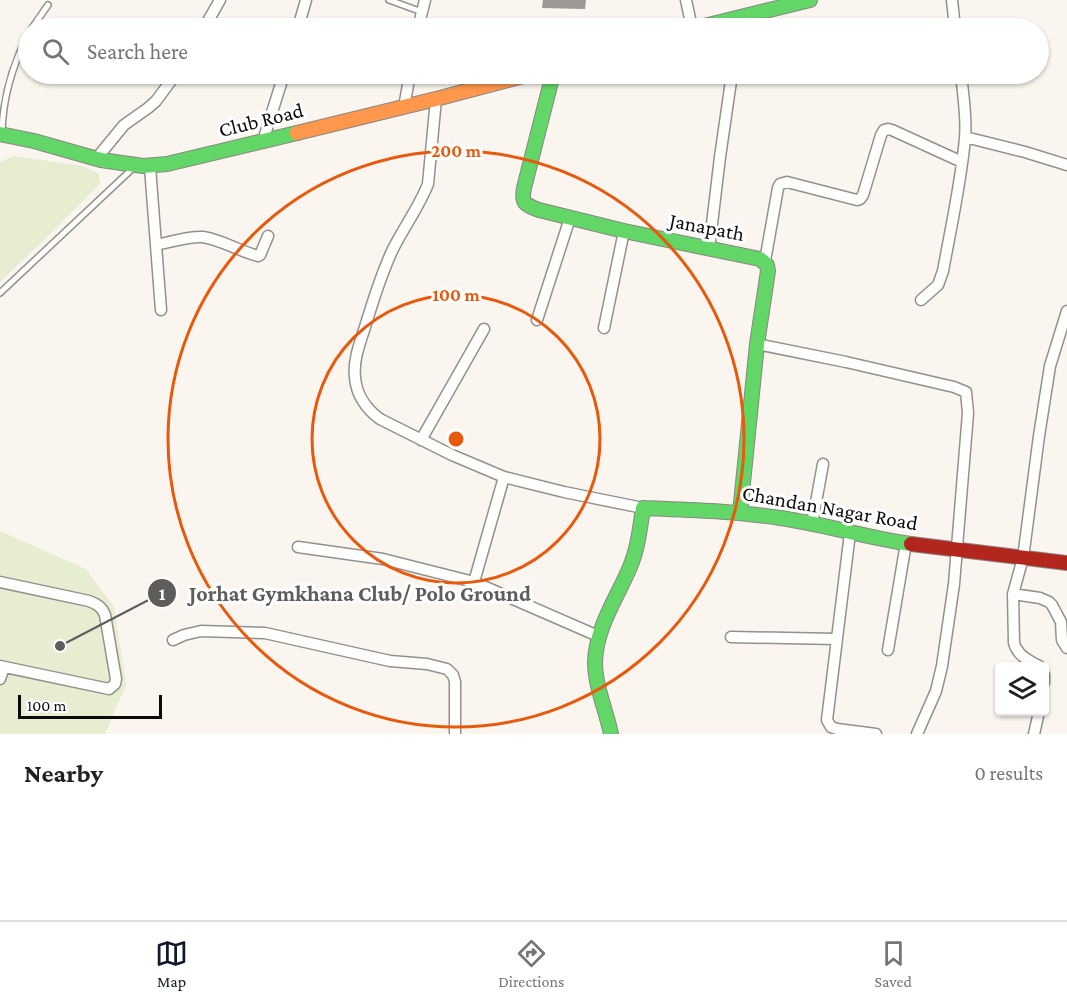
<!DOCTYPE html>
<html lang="en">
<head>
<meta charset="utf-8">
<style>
  body { margin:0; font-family:"Crimson Pro",serif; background:#f6f6f6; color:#202124 }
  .controls { position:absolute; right:18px; bottom:18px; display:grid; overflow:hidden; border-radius:6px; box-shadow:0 2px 4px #0004 }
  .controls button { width:54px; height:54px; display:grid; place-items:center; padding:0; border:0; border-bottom:2px solid #e0e0e0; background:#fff; color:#202124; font:30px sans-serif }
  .scale { position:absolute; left:18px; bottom:15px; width:144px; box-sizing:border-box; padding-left:6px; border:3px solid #0b0b0b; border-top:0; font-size:16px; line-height:21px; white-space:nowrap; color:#0b0b0b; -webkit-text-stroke:4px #fff; paint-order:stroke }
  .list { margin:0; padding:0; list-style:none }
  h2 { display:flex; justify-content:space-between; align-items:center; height:78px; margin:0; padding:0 24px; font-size:26px }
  h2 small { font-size:20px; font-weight:400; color:#757577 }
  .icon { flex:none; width:33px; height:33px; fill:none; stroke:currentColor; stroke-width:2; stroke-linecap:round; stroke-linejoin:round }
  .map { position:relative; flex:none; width:1067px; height:734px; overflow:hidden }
  .search { position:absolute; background:#fff; box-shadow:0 2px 4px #0004; left:18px; right:18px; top:18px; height:66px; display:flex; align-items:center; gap:15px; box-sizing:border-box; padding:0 21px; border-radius:33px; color:#757577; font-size:22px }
  .sheet { height:186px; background:#fff }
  nav { display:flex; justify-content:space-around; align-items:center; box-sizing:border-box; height:84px; border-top:2px solid #e0e0e0; background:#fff; font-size:16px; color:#757577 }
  nav a { display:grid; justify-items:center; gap:3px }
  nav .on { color:#111827 }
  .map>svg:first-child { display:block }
  .green { fill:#e7edd0 }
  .building { fill:#9c9995 }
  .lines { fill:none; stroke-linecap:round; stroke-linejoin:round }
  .lane-casing { stroke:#93918e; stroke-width:8 }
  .street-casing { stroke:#93918e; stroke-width:13 }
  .fast-casing { stroke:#898784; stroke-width:16 }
  .slow-casing { stroke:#898784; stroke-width:16 }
  .jam-casing { stroke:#898784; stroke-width:16 }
  .lane { stroke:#fefefd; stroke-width:5 }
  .street { stroke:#fefefd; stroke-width:10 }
  .fast { stroke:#63d668; stroke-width:14 }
  .slow { stroke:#ff974d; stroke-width:14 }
  .jam { stroke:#b3261e; stroke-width:14 }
  .ring { fill:none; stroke:#e8590c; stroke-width:3 }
  .labels { text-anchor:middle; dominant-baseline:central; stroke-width:6; stroke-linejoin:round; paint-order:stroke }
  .street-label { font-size:21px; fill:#0b0b0b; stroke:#fff }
  .centre { fill:#e8590c; stroke:#fff; stroke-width:3 }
  .ring-label { font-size:18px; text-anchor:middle; font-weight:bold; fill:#e8590c; stroke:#fff; stroke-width:6; stroke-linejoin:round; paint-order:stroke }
  .leader { fill:none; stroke:#5f5d5b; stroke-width:2 }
  .callout-dot { fill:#5f5d5b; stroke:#fff; stroke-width:2 }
  .mark-label { font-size:18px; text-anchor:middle; font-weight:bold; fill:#fff }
  .callout-label { font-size:22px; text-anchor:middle; font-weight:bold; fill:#5f5d5b; stroke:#fff; stroke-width:6; stroke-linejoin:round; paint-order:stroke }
</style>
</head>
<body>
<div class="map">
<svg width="1067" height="734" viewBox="0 0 1067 734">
  <rect width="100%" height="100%" fill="#faf6ef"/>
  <path class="green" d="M14,156L83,166L99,174L100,184L42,242L0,282V162Z
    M0,531L86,569L114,607L126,685L105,734H0Z"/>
  <path class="building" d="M543,0H586L585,9L542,8Z"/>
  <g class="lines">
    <g class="lane-casing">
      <path id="lane" d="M389,0L422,12
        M32,28L48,5
        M2,132C3,97 12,66 28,35
        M0,293L131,170"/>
    </g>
    <g class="street-casing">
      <path id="street" d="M686,0L692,28
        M952,0L955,28
        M204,28L220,0
        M298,28L306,0
        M418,28L425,0
        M436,99L428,184C419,207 404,227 393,249C381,274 373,301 365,327C360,343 353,360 355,377C356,394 366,409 380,419L452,455L504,477L564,492L643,508
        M404,107L410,74
        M965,137L1025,152L1067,165
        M263,141L284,74
        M96,159L124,125L148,108L156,101L176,74
        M150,167L161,310
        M156,245C171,242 188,236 203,237C222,240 239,251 258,256L260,255L268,236
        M709,249L720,157L732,74
        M765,261L778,188L780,184L787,182L857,200L860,199L863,195L881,135L884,130L888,129L892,130L962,162
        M921,300L938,285L943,271C951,227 961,183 965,138C967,117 963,95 961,74
        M537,320L570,218
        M604,328L624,231
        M757,344L846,362L954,387L966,392L968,413L954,584L942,666L936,691L917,734
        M421,440L484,329
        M812,524L823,464
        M850,533L827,720L831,727L837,729L876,734
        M298,547L383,559L474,582L598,636
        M0,582L89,601C97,604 102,607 105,615L116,679L115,684L109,689L0,666
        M474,582L504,477
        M1013,594L1040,598L1049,602L1052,605L1061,622L1062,640L1067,648
        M731,637L836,639
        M173,640L184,635L201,631L265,633L390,661L427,664L447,669L453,675L455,682V734
        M888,650L906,543
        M1039,666C1028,660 1018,656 1014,643L1013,594L1023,558L1039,436L1050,366L1067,311
        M1044,675V683
        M0,679L4,667
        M1034,734L1039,712"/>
    </g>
    <g class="fast-casing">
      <path id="fast" d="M696,28L810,0
        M553,74L524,188C521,203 525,205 539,210L624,231L760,259L767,265L768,271L757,344L740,513
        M0,134L34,141L101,160L143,166L167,164L297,133
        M611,734C606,710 595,686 595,662C596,627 617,598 630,567C638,548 640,528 643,508C689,510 735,511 780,518C824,524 867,538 911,544"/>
    </g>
    <g class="slow-casing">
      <path id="slow" d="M297,133L436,99L531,74"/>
    </g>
    <g class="jam-casing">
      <path id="jam" d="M911,544L1067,563"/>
    </g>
    <use href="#lane" class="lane"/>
    <use href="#street" class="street"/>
    <use href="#fast" class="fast"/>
    <use href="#slow" class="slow"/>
    <use href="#jam" class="jam"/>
  </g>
  <g class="ring">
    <circle cx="456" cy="439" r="144"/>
    <circle cx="456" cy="439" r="288"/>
  </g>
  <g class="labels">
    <g class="street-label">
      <text transform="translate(261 120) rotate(-14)">Club Road</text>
      <text transform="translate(707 227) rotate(11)">Janapath</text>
      <text transform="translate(830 508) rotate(10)">Chandan Nagar Road</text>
    </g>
  </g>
  <circle cx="456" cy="439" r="9" class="centre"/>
  <g class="ring-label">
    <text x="456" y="157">200 m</text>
    <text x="456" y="301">100 m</text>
  </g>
  <path class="leader" d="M60 646L162 593"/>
  <g class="callout-dot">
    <circle cx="60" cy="646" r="6"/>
    <circle cx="162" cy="593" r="15"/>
  </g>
  <g class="mark-label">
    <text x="162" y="600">1</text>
  </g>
  <g class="callout-label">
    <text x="360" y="601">Jorhat Gymkhana Club/ Polo Ground</text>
  </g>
</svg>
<div class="controls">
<button><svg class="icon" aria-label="layers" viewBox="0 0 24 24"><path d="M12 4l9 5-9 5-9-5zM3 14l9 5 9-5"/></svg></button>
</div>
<div class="scale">100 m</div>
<div class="search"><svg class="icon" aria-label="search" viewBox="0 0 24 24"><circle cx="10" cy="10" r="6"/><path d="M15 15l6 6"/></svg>Search here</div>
</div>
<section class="sheet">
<h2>Nearby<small>0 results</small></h2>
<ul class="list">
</ul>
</section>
<nav>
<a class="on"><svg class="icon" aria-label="map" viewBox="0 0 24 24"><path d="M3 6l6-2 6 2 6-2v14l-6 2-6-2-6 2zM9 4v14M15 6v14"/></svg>Map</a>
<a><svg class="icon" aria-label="directions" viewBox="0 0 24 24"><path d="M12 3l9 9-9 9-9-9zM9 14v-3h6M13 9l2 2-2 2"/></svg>Directions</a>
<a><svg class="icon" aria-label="saved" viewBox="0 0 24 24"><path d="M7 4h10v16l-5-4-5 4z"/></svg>Saved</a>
</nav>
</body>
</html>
